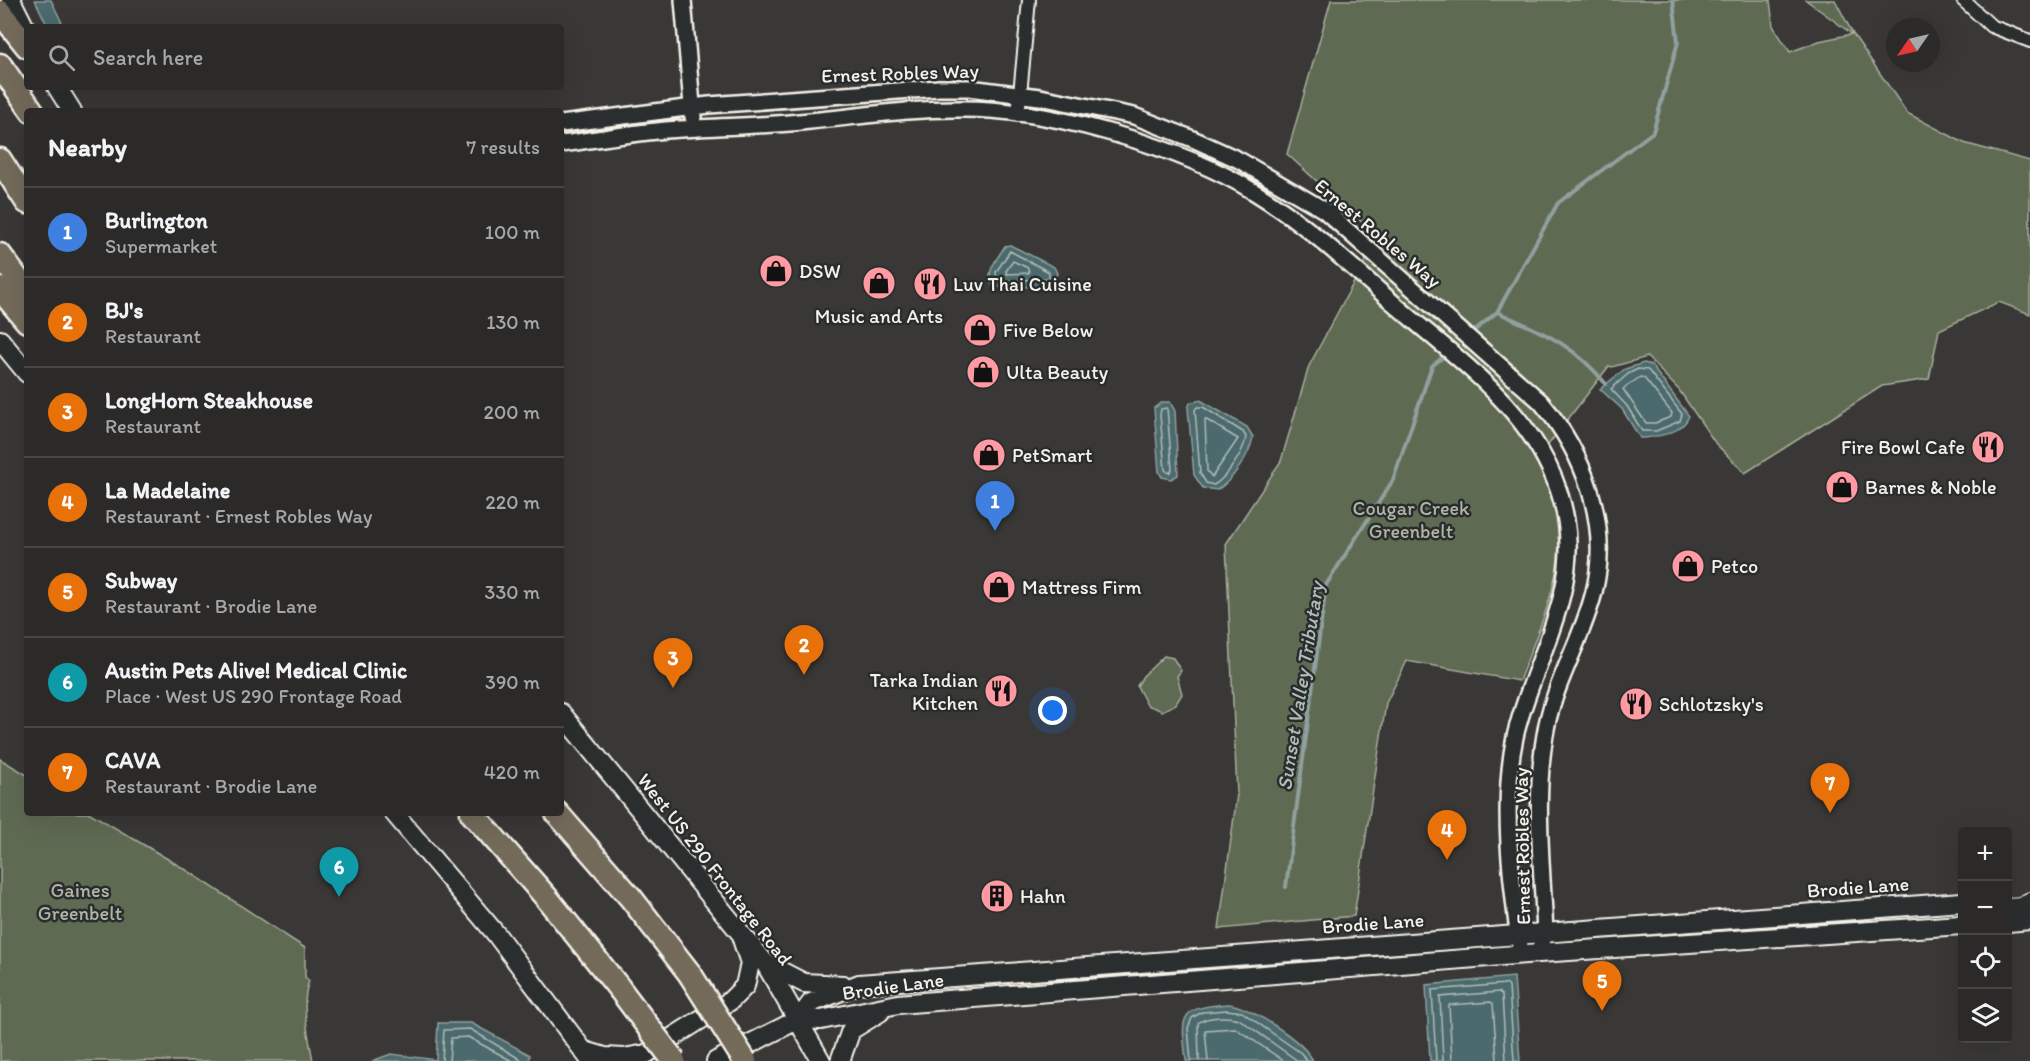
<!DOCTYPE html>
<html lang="en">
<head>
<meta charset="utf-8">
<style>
  body { margin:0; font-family:Itim,sans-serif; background:#373635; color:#f1f3f6 }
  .controls { position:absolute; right:18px; bottom:18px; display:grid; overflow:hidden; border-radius:6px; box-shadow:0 6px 24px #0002 }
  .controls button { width:54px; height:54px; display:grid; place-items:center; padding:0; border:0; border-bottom:2px solid #474646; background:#2b2a29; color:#f1f3f6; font:30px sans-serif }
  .compass { position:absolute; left:1886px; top:18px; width:54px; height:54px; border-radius:50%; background:#2b2a29; box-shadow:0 6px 24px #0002; rotate:236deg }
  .you { position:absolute; left:1053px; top:711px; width:21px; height:21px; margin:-15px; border:4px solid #fff; border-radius:50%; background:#1a73e8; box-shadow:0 0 0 9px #1a73e833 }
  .badge { display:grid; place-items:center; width:39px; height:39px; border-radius:50%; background:#1a73e8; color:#fff; font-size:20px; font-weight:700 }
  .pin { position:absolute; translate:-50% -50px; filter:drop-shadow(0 2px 3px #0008) }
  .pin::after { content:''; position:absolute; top:32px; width:21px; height:18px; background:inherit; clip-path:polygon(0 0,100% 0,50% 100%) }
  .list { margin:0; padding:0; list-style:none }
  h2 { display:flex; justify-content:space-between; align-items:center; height:78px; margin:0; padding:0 24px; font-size:26px }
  h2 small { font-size:20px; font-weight:400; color:#a6a7a8 }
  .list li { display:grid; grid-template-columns:39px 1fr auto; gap:18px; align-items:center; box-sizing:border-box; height:90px; padding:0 24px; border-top:2px solid #474646 }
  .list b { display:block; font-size:22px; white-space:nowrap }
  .list p { margin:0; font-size:20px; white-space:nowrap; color:#a6a7a8 }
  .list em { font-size:20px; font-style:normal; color:#a6a7a8 }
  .icon { flex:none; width:33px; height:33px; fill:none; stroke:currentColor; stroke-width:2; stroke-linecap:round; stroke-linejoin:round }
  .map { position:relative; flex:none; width:2030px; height:1061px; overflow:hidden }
  .search { position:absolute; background:#2b2a29; box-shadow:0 6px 24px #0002; left:24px; top:24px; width:540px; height:66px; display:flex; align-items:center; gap:15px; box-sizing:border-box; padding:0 21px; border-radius:6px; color:#a6a7a8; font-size:22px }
  .panel { position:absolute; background:#2b2a29; box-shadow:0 6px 24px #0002; left:24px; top:108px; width:540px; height:708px; border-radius:6px }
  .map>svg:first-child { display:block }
  .green { fill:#5e6a52; stroke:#a9ae9d; stroke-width:1.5 }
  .water { fill:#4c6a6d; stroke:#8fa09e; stroke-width:1.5 }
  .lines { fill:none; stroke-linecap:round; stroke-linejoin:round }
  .shore { stroke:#b1bbb7; stroke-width:1.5 }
  .stream { stroke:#8fa09e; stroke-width:4 }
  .minor-casing { stroke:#f4f1e8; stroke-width:16 }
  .tertiary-casing { stroke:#f4f1e8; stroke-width:20 }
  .secondary-casing { stroke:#f4f1e8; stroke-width:22 }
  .motorway-casing { stroke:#f4f1e8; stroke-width:27 }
  .minor { stroke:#2a2d2e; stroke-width:12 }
  .tertiary { stroke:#2a2d2e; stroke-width:15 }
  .secondary { stroke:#2a2d2e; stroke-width:18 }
  .motorway { stroke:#736b5a; stroke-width:22 }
  .motorway-bridge-casing { stroke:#f4f1e8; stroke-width:27; stroke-linecap:butt }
  .motorway-bridge { stroke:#736b5a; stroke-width:22 }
  .labels { text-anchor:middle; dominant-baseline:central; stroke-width:5; stroke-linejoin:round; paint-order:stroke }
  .street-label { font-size:20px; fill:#f4f1e8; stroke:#2a2d2e }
  .poi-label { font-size:20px; fill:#f4f1e8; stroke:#2a2d2e; text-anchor:start }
  .park-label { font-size:20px; fill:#b0b4a4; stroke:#2a2d2e }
  .water-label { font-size:21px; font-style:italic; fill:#b1bbb7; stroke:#2a2d2e }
</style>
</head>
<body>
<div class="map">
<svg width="2030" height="1061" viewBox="0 0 2030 1061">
  <rect width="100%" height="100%" fill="#393837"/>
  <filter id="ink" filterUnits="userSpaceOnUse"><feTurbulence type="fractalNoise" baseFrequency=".0167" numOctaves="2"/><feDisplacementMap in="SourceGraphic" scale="12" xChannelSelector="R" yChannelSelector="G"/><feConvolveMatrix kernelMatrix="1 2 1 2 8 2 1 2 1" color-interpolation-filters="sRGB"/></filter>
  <g filter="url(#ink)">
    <path class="green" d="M1331,0H1770L1773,26L1790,52L1819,41L1852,34L1806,0H1835L1853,34L1907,113L1964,143L2030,161V314L1999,302L1939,330L1929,379L1882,386L1745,473L1716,444L1679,390L1647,357L1612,367L1609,366L1538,458C1579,546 1552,596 1519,681L1407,661L1386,703L1354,916L1219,929L1237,794L1226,544L1281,461L1309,366L1378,237L1287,154Z
      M1164,656L1173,658L1181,671L1177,676L1182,694L1176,704L1162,711L1147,705L1137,686L1143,676Z
      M0,759L27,775V813H90L188,871L305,948V977L309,981C300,1004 309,1037 313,1061H0Z"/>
    <path class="water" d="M35,0H51L64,27H48Z
      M1010,245L1054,267L1057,273L1053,284L1015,288L993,287C984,273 997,259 1005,246Z
      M1644,363L1651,365L1689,416C1682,433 1661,436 1645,438H1640L1622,409L1600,389L1625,369Z
      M1200,400L1247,427L1253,437C1250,455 1232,481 1217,490L1203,488L1194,475L1188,408L1190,403Z
      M1163,402H1170L1175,411L1178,475L1171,479L1162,477L1159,472L1154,408Z
      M1514,977L1520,1061H1430L1426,985Z
      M1228,1004C1248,1005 1305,1042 1313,1061H1186C1181,1015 1178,1008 1228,1004Z
      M438,1023H471L530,1055L529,1061H372L391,1054L436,1060Z"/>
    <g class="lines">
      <path class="shore" d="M1010,251L1049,272V278L997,282L996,272Z
        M1013,261L1028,268L1029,273L1007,274L1006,271Z
        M1638,369L1648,370L1682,414L1680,421L1656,431H1642L1627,406L1611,389L1628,374Z
        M1640,377L1644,378L1672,413L1671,417L1655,423H1646L1623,389Z
        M1197,407H1203L1243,432L1246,437C1244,452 1227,477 1214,485L1206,483L1200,473L1195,410Z
        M1167,408L1172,470L1169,473L1165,470L1160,415L1161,409Z
        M1205,419L1238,439L1212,477L1207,471Z
        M442,1061L444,1030L470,1029L523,1061
        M449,1061L451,1038L468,1037L512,1061
        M1191,1061L1188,1028L1192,1018L1202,1012L1227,1010L1242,1012L1301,1053L1307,1061
        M1199,1061L1198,1023C1207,1016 1228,1016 1239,1019L1298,1061
        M1208,1061L1205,1030L1235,1028L1284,1061
        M1436,1061L1432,990L1506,984L1509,987L1514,1061
        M1443,1061L1440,997L1499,992L1502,995L1506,1061
        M1452,1061L1449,1005L1491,1002L1493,1004L1497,1061"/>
      <path class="stream" d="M1497,312C1544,333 1572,343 1606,384
        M1469,335L1497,312L1558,203L1653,132L1678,42L1673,0
        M1286,887L1326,585L1393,480L1432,366L1448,353"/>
      <g class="minor-casing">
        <path id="minor" d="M1963,0L1991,26L2030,41
          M1018,115L1029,0"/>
      </g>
      <g class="tertiary-casing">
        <path id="tertiary" d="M683,0L693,117
          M561,124L709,105L939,88H969L1040,97L1134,116L1193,139L1239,160L1324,210L1541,402C1584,453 1611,524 1594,592C1583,637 1557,678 1547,724C1533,793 1542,863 1545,933L1541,944
          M561,144C601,139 641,131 681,129C724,126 768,126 810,121C862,116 912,108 963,109C1050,109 1182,147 1256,193C1313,228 1362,277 1413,320C1478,375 1551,430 1566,520C1579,597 1531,665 1515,737C1501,802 1511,881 1520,947"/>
      </g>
      <g class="secondary-casing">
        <path id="secondary" d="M11,0L27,32
          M57,87L72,111
          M0,340L27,373
          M561,713L765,963L821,1061
          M394,813L496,934L591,1061
          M2008,908L2022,907L2030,902
          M2008,922L2030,920
          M767,964L804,983L843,985
          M799,1019L821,1020L898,1004L1539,953L1962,925
          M585,1051L605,1057L624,1058L646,1054L730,1001L745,986L750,963L743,942
          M716,1061L799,1019L811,1003L859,984L1962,902
          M840,1061L851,1030L880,1012"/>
      </g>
      <g class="motorway-casing">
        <path id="motorway" d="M0,12L27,46
          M0,65L32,111
          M0,160L27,202
          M0,255L27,292
          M0,289L27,321
          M472,813L546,897L619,988
          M557,813L631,898L690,974"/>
      </g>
      <use href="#minor" class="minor"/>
      <use href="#tertiary" class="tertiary"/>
      <use href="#secondary" class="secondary"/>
      <use href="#motorway" class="motorway"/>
      <g class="motorway-bridge-casing">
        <path id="motorway-bridge" d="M690,974L745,1061
          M619,988L674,1061"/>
      </g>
      <use href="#motorway-bridge" class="motorway-bridge"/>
    </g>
  </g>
  <defs>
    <g id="shop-disc" transform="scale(1.725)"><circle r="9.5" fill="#ff9aa2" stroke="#2a2d2e"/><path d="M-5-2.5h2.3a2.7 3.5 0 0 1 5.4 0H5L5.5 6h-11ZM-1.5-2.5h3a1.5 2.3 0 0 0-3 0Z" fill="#111"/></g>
    <g id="restaurant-disc" transform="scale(1.725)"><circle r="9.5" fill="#ff9aa2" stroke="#2a2d2e"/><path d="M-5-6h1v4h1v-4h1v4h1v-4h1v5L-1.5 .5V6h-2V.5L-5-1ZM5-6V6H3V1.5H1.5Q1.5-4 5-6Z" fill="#111"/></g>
    <g id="building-disc" transform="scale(1.725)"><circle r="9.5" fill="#ff9aa2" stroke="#2a2d2e"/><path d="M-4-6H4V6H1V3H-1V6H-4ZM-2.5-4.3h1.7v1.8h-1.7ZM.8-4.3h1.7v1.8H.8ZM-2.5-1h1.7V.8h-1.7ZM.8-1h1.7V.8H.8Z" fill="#111"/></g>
  </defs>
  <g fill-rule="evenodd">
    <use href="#shop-disc" x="776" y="271"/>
    <use href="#shop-disc" x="879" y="283"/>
    <use href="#restaurant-disc" x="930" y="284"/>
    <use href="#shop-disc" x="980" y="330"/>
    <use href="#shop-disc" x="983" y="372"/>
    <use href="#restaurant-disc" x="1988" y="447"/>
    <use href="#shop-disc" x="989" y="455"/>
    <use href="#shop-disc" x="1842" y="487"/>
    <use href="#shop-disc" x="1688" y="566"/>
    <use href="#shop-disc" x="999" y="587"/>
    <use href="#restaurant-disc" x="1001" y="691"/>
    <use href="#restaurant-disc" x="1636" y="704"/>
    <use href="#building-disc" x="997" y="896"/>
  </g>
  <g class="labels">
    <g class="street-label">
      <text transform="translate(900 73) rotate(-2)">Ernest Robles Way</text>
      <text transform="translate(1378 233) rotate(40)">Ernest Robles Way</text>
      <text transform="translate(1522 846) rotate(-91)">Ernest Robles Way</text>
      <text transform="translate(715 869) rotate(52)">West US 290 Frontage Road</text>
      <text transform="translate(1858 887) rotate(-4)">Brodie Lane</text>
      <text transform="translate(1373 923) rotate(-4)">Brodie Lane</text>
      <text transform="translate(893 986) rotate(-8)">Brodie Lane</text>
    </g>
    <g class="poi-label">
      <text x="799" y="271">DSW</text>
      <text x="953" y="284">Luv Thai Cuisine</text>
      <text x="879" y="316" text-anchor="middle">Music and Arts</text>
      <text x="1003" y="330">Five Below</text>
      <text x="1006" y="372">Ulta Beauty</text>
      <text x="1965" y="447" text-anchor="end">Fire Bowl Cafe</text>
      <text x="1012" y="455">PetSmart</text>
      <text x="1865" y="487">Barnes &amp; Noble</text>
      <text x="1711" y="566">Petco</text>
      <text x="1022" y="587">Mattress Firm</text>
      <text x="978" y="680" text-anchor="end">Tarka Indian<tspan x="978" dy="23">Kitchen</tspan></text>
      <text x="1659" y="704">Schlotzsky's</text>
      <text x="1020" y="896">Hahn</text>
    </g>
    <g class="park-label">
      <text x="1411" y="508">Cougar Creek<tspan x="1411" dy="23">Greenbelt</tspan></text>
      <text x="80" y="890">Gaines<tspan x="80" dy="23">Greenbelt</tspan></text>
    </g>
    <g class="water-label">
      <text transform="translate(1300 686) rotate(-81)">Sunset Valley Tributary</text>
    </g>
  </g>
</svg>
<div class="controls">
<button>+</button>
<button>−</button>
<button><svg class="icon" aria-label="locate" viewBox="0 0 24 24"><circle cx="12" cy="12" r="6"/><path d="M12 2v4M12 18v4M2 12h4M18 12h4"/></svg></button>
<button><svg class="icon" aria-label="layers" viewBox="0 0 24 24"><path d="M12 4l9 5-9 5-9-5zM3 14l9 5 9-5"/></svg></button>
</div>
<svg class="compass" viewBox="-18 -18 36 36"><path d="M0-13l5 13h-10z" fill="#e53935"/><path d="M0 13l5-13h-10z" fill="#a6a7a8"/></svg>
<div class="you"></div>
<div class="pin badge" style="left:995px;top:531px;background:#3f7fe0">1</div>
<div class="pin badge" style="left:804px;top:675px;background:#e8710a">2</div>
<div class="pin badge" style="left:673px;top:688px;background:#e8710a">3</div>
<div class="pin badge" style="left:1447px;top:860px;background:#e8710a">4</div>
<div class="pin badge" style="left:1602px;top:1011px;background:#e8710a">5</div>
<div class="pin badge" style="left:339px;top:897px;background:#0f9aa8">6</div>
<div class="pin badge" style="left:1830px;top:813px;background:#e8710a">7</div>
<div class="search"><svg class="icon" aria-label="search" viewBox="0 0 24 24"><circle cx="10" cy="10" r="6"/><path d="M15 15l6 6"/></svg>Search here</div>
<section class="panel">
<h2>Nearby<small>7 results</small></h2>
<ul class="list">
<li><span class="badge" style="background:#3f7fe0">1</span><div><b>Burlington</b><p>Supermarket</p></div><em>100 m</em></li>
<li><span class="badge" style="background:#e8710a">2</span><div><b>BJ's</b><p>Restaurant</p></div><em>130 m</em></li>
<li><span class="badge" style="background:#e8710a">3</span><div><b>LongHorn Steakhouse</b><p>Restaurant</p></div><em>200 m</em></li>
<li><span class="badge" style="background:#e8710a">4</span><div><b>La Madelaine</b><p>Restaurant · Ernest Robles Way</p></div><em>220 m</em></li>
<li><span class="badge" style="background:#e8710a">5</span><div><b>Subway</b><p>Restaurant · Brodie Lane</p></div><em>330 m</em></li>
<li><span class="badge" style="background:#0f9aa8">6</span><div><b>Austin Pets Alive! Medical Clinic</b><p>Place · West US 290 Frontage Road</p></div><em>390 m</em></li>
<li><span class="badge" style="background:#e8710a">7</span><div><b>CAVA</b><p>Restaurant · Brodie Lane</p></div><em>420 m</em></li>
</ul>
</section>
</div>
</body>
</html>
